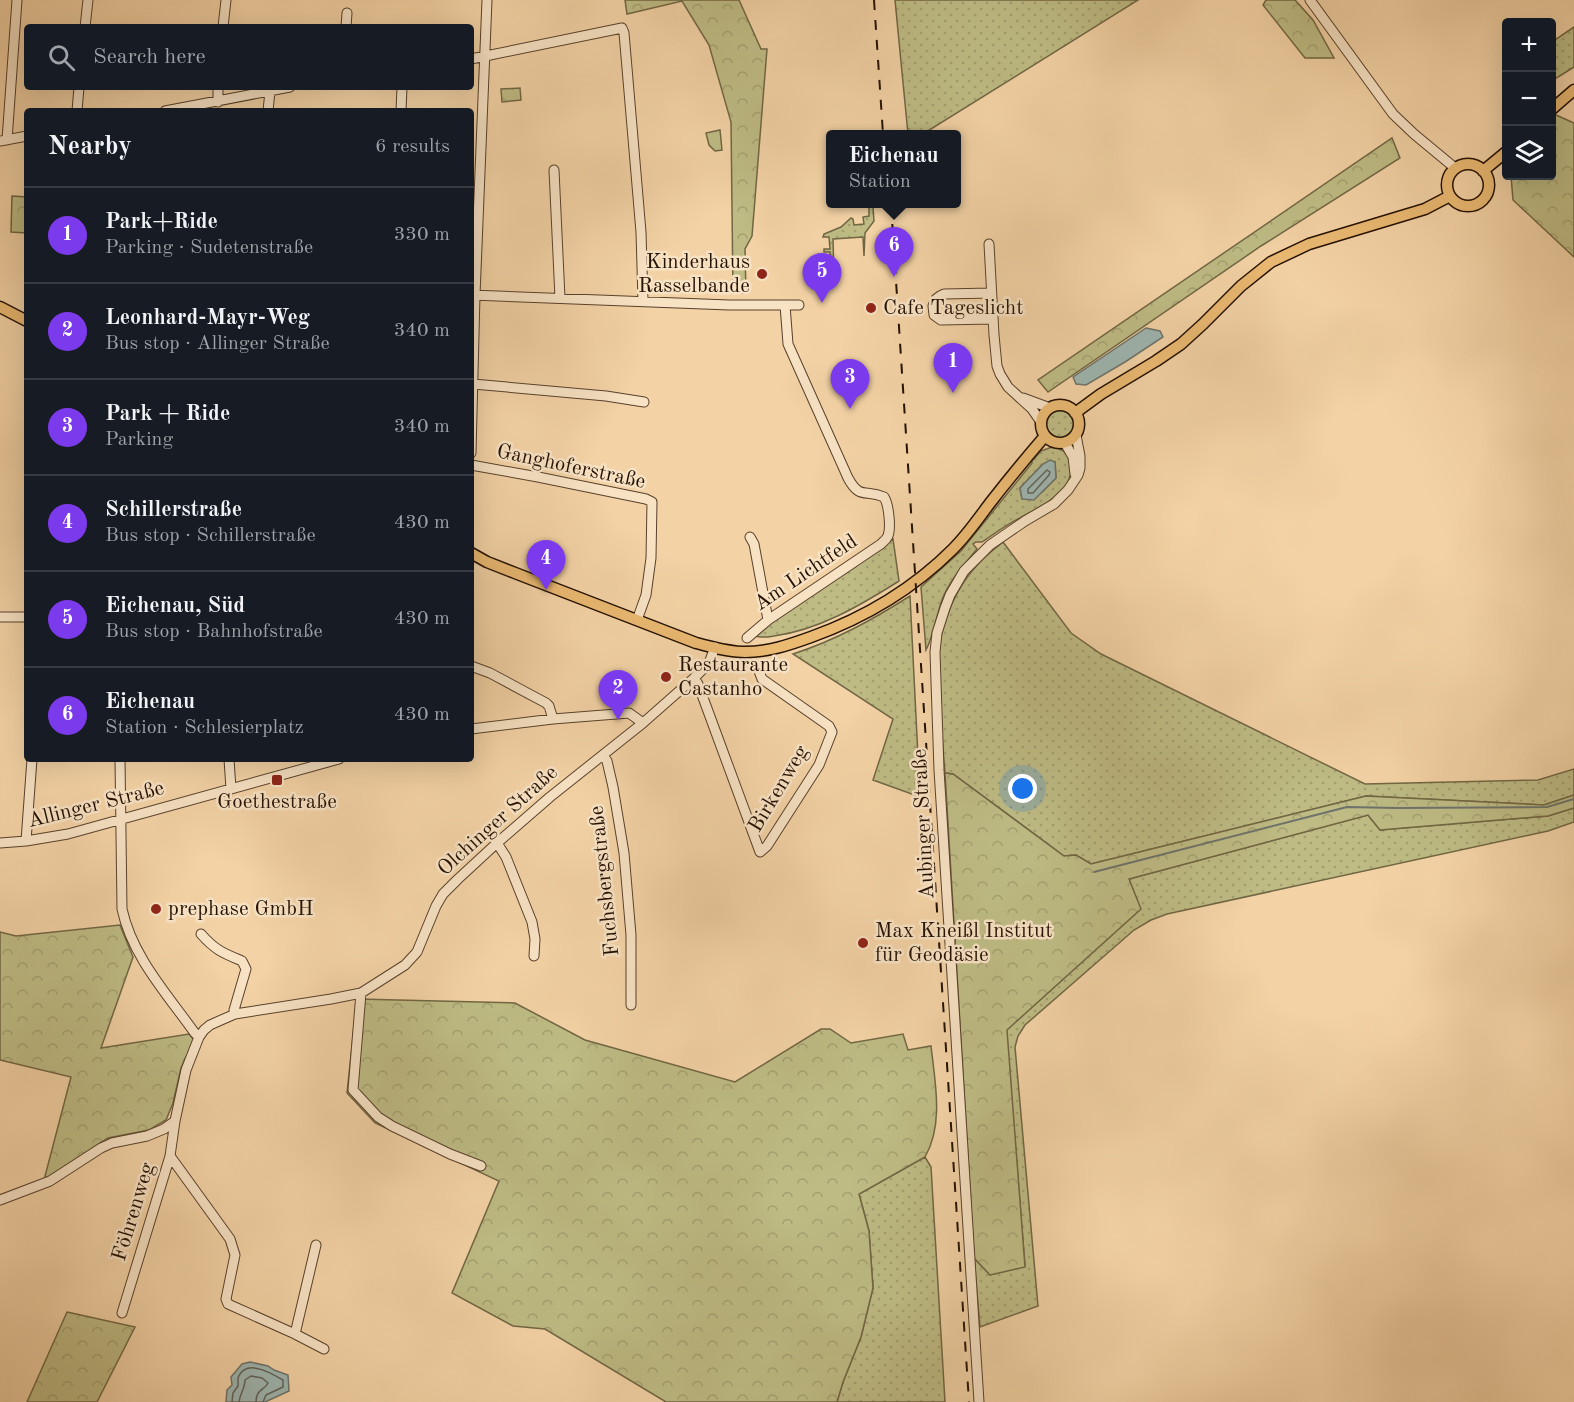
<!DOCTYPE html>
<html lang="en">
<head>
<meta charset="utf-8">
<style>
  body { margin:0; font-family:"Old Standard TT",serif; background:#242831; color:#f1f3f6 }
  .controls { position:absolute; right:18px; top:18px; display:grid; overflow:hidden; border-radius:6px; box-shadow:0 6px 24px #0002 }
  .controls button { width:54px; height:54px; display:grid; place-items:center; padding:0; border:0; border-bottom:2px solid #363941; background:#171b24; color:#f1f3f6; font:30px sans-serif }
  .you { position:absolute; left:1023px; top:789px; width:21px; height:21px; margin:-15px; border:4px solid #fff; border-radius:50%; background:#1a73e8; box-shadow:0 0 0 9px #1a73e833 }
  .badge { display:grid; place-items:center; width:39px; height:39px; border-radius:50%; background:#7c3aed; color:#fff; font-size:20px; font-weight:700 }
  .pin { position:absolute; translate:-50% -50px; filter:drop-shadow(0 2px 3px #0008) }
  .pin::after { content:''; position:absolute; top:32px; width:21px; height:18px; background:inherit; clip-path:polygon(0 0,100% 0,50% 100%) }
  .popup { position:absolute; left:826px; top:130px; width:135px; height:78px; box-sizing:border-box; display:grid; place-content:center; border-radius:6px; background:#171b24; filter:drop-shadow(0 2px 4px #0005); font-size:20px; white-space:nowrap; color:#9ea1a6 }
  .popup b { font-size:22px; color:#f1f3f6 }
  .popup::after { content:''; position:absolute; left:50%; top:100%; margin-left:-12px; border:12px solid transparent; border-top-color:#171b24 }
  .list { margin:0; padding:0; list-style:none }
  h2 { display:flex; justify-content:space-between; align-items:center; height:78px; margin:0; padding:0 24px; font-size:26px }
  h2 small { font-size:20px; font-weight:400; color:#9ea1a6 }
  .list li { display:grid; grid-template-columns:39px 1fr auto; gap:18px; align-items:center; box-sizing:border-box; height:96px; padding:0 24px; border-top:2px solid #363941 }
  .list b { display:block; font-size:22px; white-space:nowrap }
  .list p { margin:0; font-size:20px; white-space:nowrap; color:#9ea1a6 }
  .list em { font-size:20px; font-style:normal; color:#9ea1a6 }
  .icon { flex:none; width:33px; height:33px; fill:none; stroke:currentColor; stroke-width:2; stroke-linecap:round; stroke-linejoin:round }
  .map { position:relative; flex:none; width:1574px; height:1402px; overflow:hidden }
  .search { position:absolute; background:#171b24; box-shadow:0 6px 24px #0002; left:24px; top:24px; width:450px; height:66px; display:flex; align-items:center; gap:15px; box-sizing:border-box; padding:0 21px; border-radius:6px; color:#9ea1a6; font-size:22px }
  .panel { position:absolute; background:#171b24; box-shadow:0 6px 24px #0002; left:24px; top:108px; width:450px; height:654px; border-radius:6px }
  .map>svg:first-child { display:block }
  .grass { fill:url(#grass-dots); stroke:#716643; stroke-width:1.5; fill-rule:evenodd }
  .forest { fill:url(#forest-crowns); stroke:#716643; stroke-width:1.5 }
  .water { fill:#9eb5b0; stroke:#6d736a; stroke-width:1.5 }
  .lines { fill:none; stroke-linecap:round; stroke-linejoin:round }
  .shore { stroke:#616359; stroke-width:1.5 }
  .stream { stroke:#6d736a; stroke-width:2 }
  .minor-casing { stroke:#58412b; stroke-width:11 }
  .major-casing { stroke:#241102; stroke-width:13 }
  .minor { stroke:#f7e2c4; stroke-width:9 }
  .major { stroke:#eab972; stroke-width:10 }
  .rail { stroke:#241102; stroke-width:2; stroke-dasharray:10 10; stroke-linecap:butt }
  .poi-dot { fill:#8f2418; stroke:#f7e2c4; stroke-width:2 }
  .labels { text-anchor:middle; dominant-baseline:central; stroke-width:5; stroke-linejoin:round; paint-order:stroke }
  .poi-label { font-size:21px; fill:#241102; stroke:#f7e2c4; text-anchor:start }
  .street-label { font-size:21px; fill:#241102; stroke:#f7e2c4 }
</style>
</head>
<body>
<div class="map">
<svg width="1574" height="1402" viewBox="0 0 1574 1402">
  <defs>
    <pattern id="grass-dots" width="8" height="8" patternUnits="userSpaceOnUse" patternTransform="scale(1.5)"><rect width="8" height="8" fill="#bebb84"/><path d="M2 2h.1M6 6h.1" fill="none" stroke="#a3a070" stroke-width="1.8" stroke-linecap="round"/></pattern>
    <pattern id="forest-crowns" width="20" height="18" patternUnits="userSpaceOnUse" patternTransform="scale(1.5)"><rect width="20" height="18" fill="#bebb84"/><path d="M2 6a3 3 0 1 1 6 0M12 15a3 3 0 1 1 6 0" fill="none" stroke="#a3a070"/></pattern>
  </defs>
  <rect width="100%" height="100%" fill="#f3d2a5"/>
  <filter id="stains"><feTurbulence type="fractalNoise" baseFrequency=".00333" numOctaves="4"/><feColorMatrix values="0 0 0 0 .2 0 0 0 0 .09 0 0 0 0 .02 0 0 0 .5 -.17"/></filter>
  <radialGradient id="worn" r=".72"><stop offset=".6" stop-color="#630" stop-opacity="0"/><stop offset="1" stop-color="#630" stop-opacity=".3"/></radialGradient>
  <path class="grass" d="M895,0H1138L923,134H908Z
    M1574,27V67L1555,79L1552,73V42Z
    M862,204H870V207H873L874,221L865,233L864,256L863,237L833,239L834,277H830L829,272L824,267V265L830,264V252H824V249H830L829,237H823L824,234L841,227L851,218L853,219L854,225L864,224L863,217L869,216V207H862Z
    M1046 424a14 14 0 1 1 28 0a14 14 0 1 1-28 0Z
    M1052,447C1060,448 1067,452 1070,460C1078,492 1039,507 1018,519C1005,526 994,534 982,542H976L973,544L977,549C964,565 949,581 942,600C936,617 934,634 926,650L921,587L961,551L1032,463V461L1041,451ZM1055,462L1056,478L1042,492L1022,499L1020,488L1043,464Z
    M893,539L899,581C861,605 819,630 774,636C767,637 761,638 755,636L757,632Z
    M1003,542L1071,633L1101,654L1365,784L1538,780L1574,769V795L1544,805L1366,796L1091,864L1076,855L1064,856L953,774L945,773C943,750 941,727 940,704C939,686 937,667 939,649C943,618 957,586 979,563C986,555 995,549 1003,542Z
    M910,596L920,797L873,780L893,719L793,654C836,640 872,620 910,596Z
    M1574,808V822L1548,831L1167,914L1151,920L1134,930L1025,1025L1018,1036L1015,1047L1038,1306L980,1327L974,1258L990,1275L1025,1266L1006,1030L1140,909L1129,879L1368,815L1380,830L1548,816Z
    M925,1157L931,1167L945,1402H837L843,1382L861,1337L873,1288L869,1231L859,1194Z"/>
  <path class="forest" d="M625,0H739L761,49H767L752,236L745,249L746,293H733L731,122L709,45L682,1L627,14Z
    M1266,0H1295L1313,20L1334,58H1305L1263,5Z
    M520,88L521,100L502,102L501,89Z
    M1556,115L1574,123V257L1513,200L1511,176H1552V119Z
    M720,130L722,150L715,151L709,145L706,133Z
    M1392,138L1400,158L1261,246L1048,392L1038,380Z
    M12,196L27,197V233L11,232Z
    M945,773L953,774L1064,856L1076,855L1091,864L1366,796L1544,805L1574,795V808L1548,816L1380,830L1368,815L1129,879L1141,909L1007,1030L1025,1267L990,1275L974,1258Z
    M120,925L133,957L101,1048L189,1034L194,1040L181,1068L173,1103L166,1120L149,1130L108,1138L44,1180L71,1077L0,1060V932L16,936Z
    M357,999L515,1003L585,1040L735,1082L821,1029H830L851,1043L903,1034L908,1050L931,1046C935,1082 944,1124 925,1157L859,1194L869,1231L873,1288L861,1337L843,1382L837,1402H666L545,1329L513,1326L452,1293L499,1181L375,1123L347,1093Z
    M67,1312L135,1327L97,1402H27Z"/>
  <path class="water" d="M1146,328L1160,331L1163,337L1125,362L1086,385L1076,384L1073,377Z
    M1050,460L1055,462L1056,478L1034,500L1022,499L1020,488L1043,464Z
    M250,1362L268,1366L274,1370L288,1375L289,1391L265,1402H226L227,1390L232,1385L231,1377L242,1364Z"/>
  <g class="lines">
    <path class="shore" d="M1047,470L1050,472L1049,475L1033,493H1028V489Z
      M232,1402L233,1393L238,1386V1378C239,1375 242,1371 244,1370C255,1363 274,1375 283,1380V1387L266,1395L263,1402
      M239,1402C240,1393 245,1389 245,1380L251,1376L262,1378L268,1383C264,1391 256,1389 256,1402"/>
    <path class="stream" d="M1094,872L1347,807L1397,808L1547,807L1574,799"/>
    <g class="minor-casing">
      <path id="minor" d="M1310,0L1393,114L1414,134L1455,168
        M85,27L88,0
        M223,27L226,0
        M346,27L347,13
        M471,59L622,28L624,33L641,232L643,301
        M218,87V102
        M77,111L79,87
        M165,111L290,87
        M268,111L270,91
        M401,111L402,87
        M7,140L17,0
        M0,141L27,136
        M554,170L560,298
        M989,244L994,335L997,366L1000,374L1008,387L1032,409L1041,422
        M991,293L944,294L940,296L936,299L933,306L934,315L941,320L993,319
        M471,295L729,305H799
        M473,384L606,396L644,402
        M1023,398L1050,408
        M1065,443L1073,457L1075,474
        M471,453L475,295L487,0
        M471,465L538,477L646,499L652,502L651,558L646,595L637,620
        M750,537L754,544L768,620
        M0,617H27
        M747,638L768,620L881,544C884,541 886,540 888,536C891,528 889,505 884,497C865,489 860,500 848,478L788,344L785,305
        M471,666L490,673L546,703L549,706L553,719
        M694,678L698,684L760,852L767,846L819,765L832,732L829,726L762,679L759,671
        M471,729L553,719L629,713L643,723
        M603,755L607,761L613,787L624,853L631,935V1005
        M120,759L122,909C132,956 167,994 194,1032L199,1037
        M229,759L231,789
        M26,841L32,759
        M0,843L26,841L68,834L339,759
        M497,843L506,857L532,922L535,939L534,956
        M201,934C215,950 223,953 242,961L246,969L234,1010L235,1014
        M361,993L353,1090L378,1117L392,1126L450,1154L481,1166
        M170,1156L230,1239L235,1255L226,1299L228,1304L295,1334L324,1349
        M0,1200L50,1181L101,1148L112,1143L147,1136L164,1129L175,1121L186,1070L199,1037L204,1030L210,1025L235,1014L331,999L361,993L405,965L417,952L436,906L443,894L458,879L497,843L550,797L643,723L694,678L709,663L715,647
        M122,1313L170,1156L175,1121
        M295,1334L316,1245
        M979,1402L939,770L935,652L937,633L945,608L950,595L964,571L990,545L1025,521L1054,504L1068,490L1078,475L1080,468V456L1076,435"/>
    </g>
    <g class="major-casing">
      <path id="major" d="M1552,109L1574,90
        M1447 185a21 21 0 1 1 42 0a21 21 0 1 1-42 0Z
        M1483,171L1506,152
        M0,307L27,321
        M1041 424a19 19 0 1 1 38 0a19 19 0 1 1-38 0Z
        M1075,413L1101,394L1156,361L1181,344L1203,324L1241,286L1271,262L1309,244L1425,209L1450,196
        M471,553L487,562L515,573L696,643C712,647 728,652 745,652C768,652 789,645 811,637C864,618 913,589 953,549C967,535 978,519 990,503C1008,480 1026,458 1045,436"/>
    </g>
    <use href="#minor" class="minor"/>
    <use href="#major" class="major"/>
    <path class="rail" d="M874,0L883,134
      M891,204L969,1402"/>
  </g>
  <g class="poi-dot">
    <circle cx="762" cy="274" r="6"/>
    <circle cx="871" cy="308" r="6"/>
    <circle cx="666" cy="677" r="6"/>
    <rect x="271" y="774" width="12" height="12" rx="3"/>
    <circle cx="156" cy="909" r="6"/>
    <circle cx="863" cy="943" r="6"/>
  </g>
  <g class="labels">
    <g class="poi-label">
      <text x="750" y="262" text-anchor="end">Kinderhaus<tspan x="750" dy="24">Rasselbande</tspan></text>
      <text x="883" y="308">Cafe Tageslicht</text>
      <text x="678" y="665">Restaurante<tspan x="678" dy="24">Castanho</tspan></text>
      <text x="277" y="802" text-anchor="middle">Goethestraße</text>
      <text x="168" y="909">prephase GmbH</text>
      <text x="875" y="931">Max Kneißl Institut<tspan x="875" dy="24">für Geodäsie</tspan></text>
    </g>
    <g class="street-label">
      <text transform="translate(571 467) rotate(12)">Ganghoferstraße</text>
      <text transform="translate(806 573) rotate(-34)">Am Lichtfeld</text>
      <text transform="translate(779 789) rotate(-59)">Birkenweg</text>
      <text transform="translate(96 805) rotate(-14)">Allinger Straße</text>
      <text transform="translate(498 821) rotate(-42)">Olchinger Straße</text>
      <text transform="translate(924 824) rotate(-93)">Aubinger Straße</text>
      <text transform="translate(605 881) rotate(-96)">Fuchsbergstraße</text>
      <text transform="translate(134 1212) rotate(-73)">Föhrenweg</text>
    </g>
  </g>
  <rect width="100%" height="100%" filter="url(#stains)"/>
  <rect width="100%" height="100%" fill="url(#worn)"/>
</svg>
<div class="controls">
<button>+</button>
<button>−</button>
<button><svg class="icon" aria-label="layers" viewBox="0 0 24 24"><path d="M12 4l9 5-9 5-9-5zM3 14l9 5 9-5"/></svg></button>
</div>
<div class="you"></div>
<div class="pin badge" style="left:953px;top:393px">1</div>
<div class="pin badge" style="left:618px;top:720px">2</div>
<div class="pin badge" style="left:850px;top:409px">3</div>
<div class="pin badge" style="left:546px;top:590px">4</div>
<div class="pin badge" style="left:822px;top:303px">5</div>
<div class="pin badge" style="left:894px;top:277px">6</div>
<div class="popup"><b>Eichenau</b>Station</div>
<div class="search"><svg class="icon" aria-label="search" viewBox="0 0 24 24"><circle cx="10" cy="10" r="6"/><path d="M15 15l6 6"/></svg>Search here</div>
<section class="panel">
<h2>Nearby<small>6 results</small></h2>
<ul class="list">
<li><span class="badge">1</span><div><b>Park+Ride</b><p>Parking · Sudetenstraße</p></div><em>330 m</em></li>
<li><span class="badge">2</span><div><b>Leonhard-Mayr-Weg</b><p>Bus stop · Allinger Straße</p></div><em>340 m</em></li>
<li><span class="badge">3</span><div><b>Park + Ride</b><p>Parking</p></div><em>340 m</em></li>
<li><span class="badge">4</span><div><b>Schillerstraße</b><p>Bus stop · Schillerstraße</p></div><em>430 m</em></li>
<li><span class="badge">5</span><div><b>Eichenau, Süd</b><p>Bus stop · Bahnhofstraße</p></div><em>430 m</em></li>
<li><span class="badge">6</span><div><b>Eichenau</b><p>Station · Schlesierplatz</p></div><em>430 m</em></li>
</ul>
</section>
</div>
</body>
</html>
